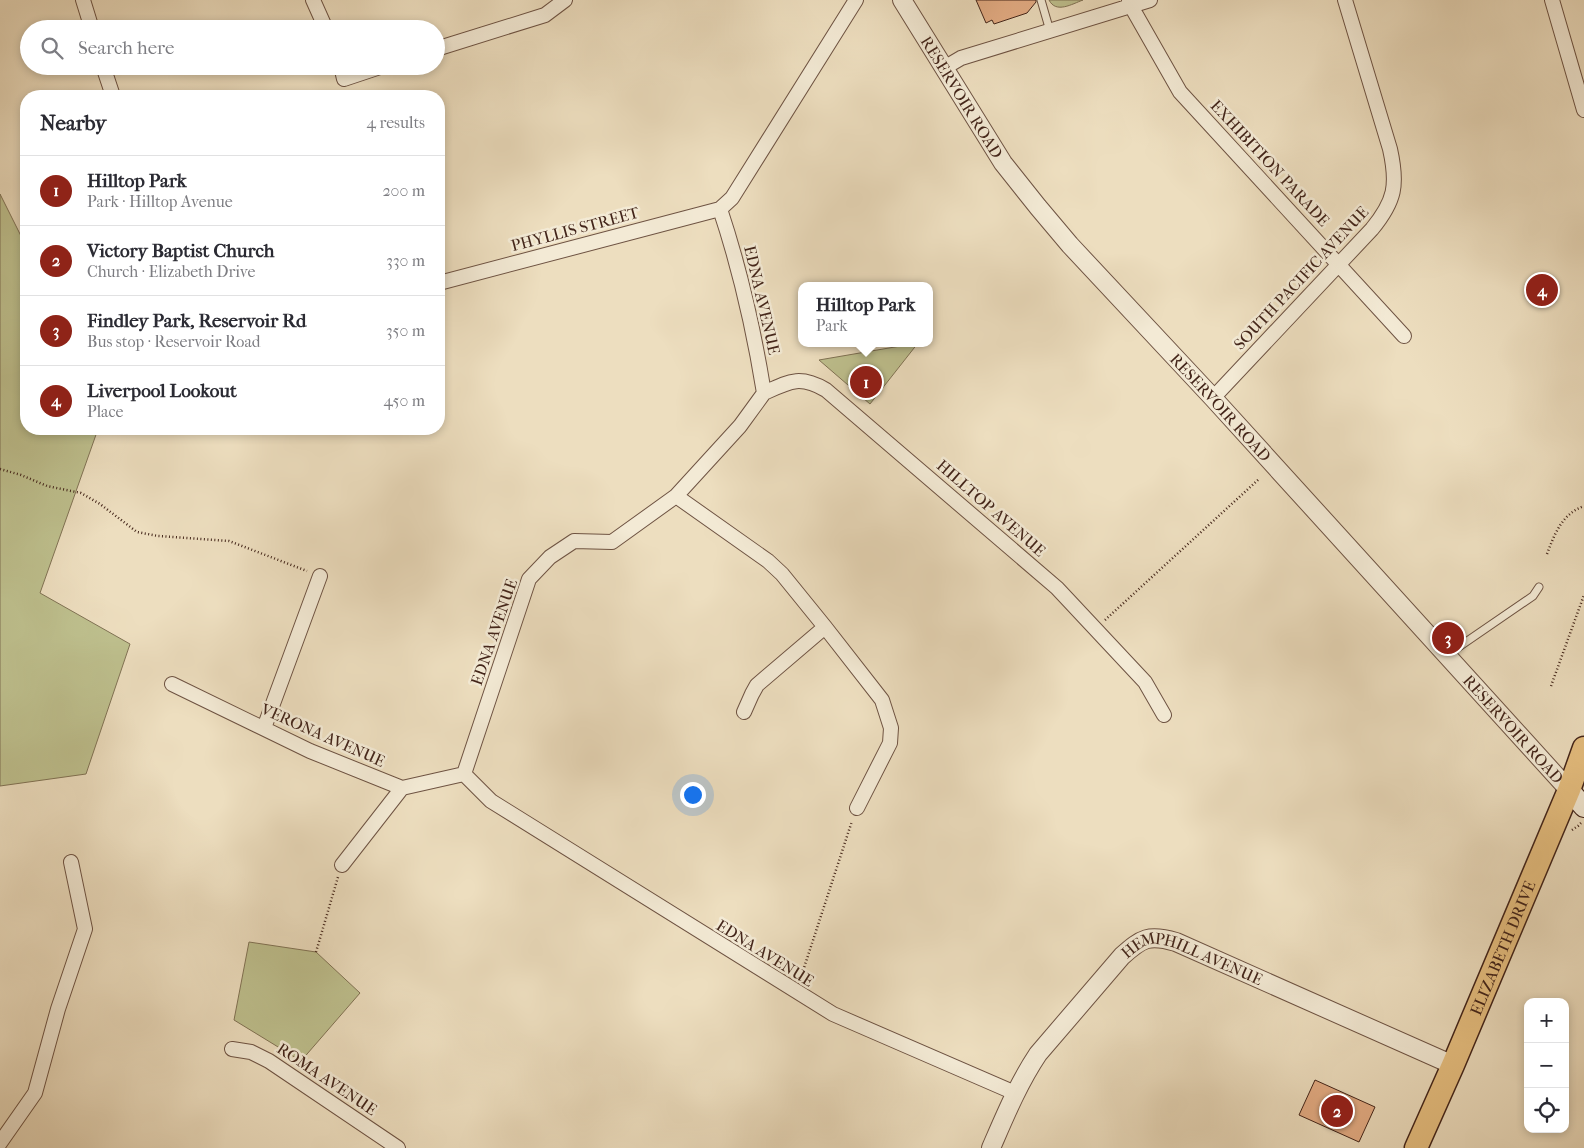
<!DOCTYPE html>
<html lang="en">
<head>
<meta charset="utf-8">
<style>
  body { margin:0; font-family:"IM FELL French Canon",serif; background:#f7f7f7; color:#2b2b33 }
  .controls { position:absolute; right:15px; bottom:15px; display:grid; overflow:hidden; border-radius:10px; box-shadow:0 2px 8px #0003 }
  .controls button { width:45px; height:45px; display:grid; place-items:center; padding:0; border:0; border-bottom:1px solid #e1e1e2; background:#fff; color:#2b2b33; font:25px sans-serif }
  .you { position:absolute; left:692px; top:794px; width:18px; height:18px; margin:-12px; border:4px solid #fff; border-radius:50%; background:#1a73e8; box-shadow:0 0 0 8px #1a73e833 }
  .badge { display:grid; place-items:center; width:32px; height:32px; border-radius:50%; background:#8f2418; color:#fff; font-size:16px; font-weight:700 }
  .pin { position:absolute; translate:-50% -50%; border:2px solid #fff; box-shadow:0 1px 5px #0006 }
  .popup { position:absolute; left:798px; top:282px; width:135px; height:65px; box-sizing:border-box; display:grid; place-content:center; border-radius:10px; background:#fff; filter:drop-shadow(0 1px 4px #0005); font-size:16px; white-space:nowrap; color:#7c7c81 }
  .popup b { font-size:19px; color:#2b2b33 }
  .popup::after { content:''; position:absolute; left:50%; top:100%; margin-left:-10px; border:10px solid transparent; border-top-color:#fff }
  .list { margin:0; padding:0; list-style:none }
  h2 { display:flex; justify-content:space-between; align-items:center; height:65px; margin:0; padding:0 20px; font-size:21px }
  h2 small { font-size:16px; font-weight:400; color:#7c7c81 }
  .list li { display:grid; grid-template-columns:32px 1fr auto; gap:15px; align-items:center; box-sizing:border-box; height:70px; padding:0 20px; border-top:1px solid #e1e1e2 }
  .list b { display:block; font-size:19px; white-space:nowrap }
  .list p { margin:0; font-size:16px; white-space:nowrap; color:#7c7c81 }
  .list em { font-size:16px; font-style:normal; color:#7c7c81 }
  .icon { flex:none; width:28px; height:28px; fill:none; stroke:currentColor; stroke-width:2; stroke-linecap:round; stroke-linejoin:round }
  .map { position:relative; flex:none; width:1584px; height:1148px; overflow:hidden }
  .search { position:absolute; background:#fff; box-shadow:0 2px 8px #0003; left:20px; top:20px; width:425px; height:55px; display:flex; align-items:center; gap:12px; box-sizing:border-box; padding:0 18px; border-radius:28px; color:#7c7c81; font-size:19px }
  .panel { position:absolute; background:#fff; box-shadow:0 2px 8px #0003; left:20px; top:90px; width:425px; height:345px; border-radius:20px }
  .map>svg:first-child { display:block }
  .green { fill:#bec08e; stroke:#807254 }
  .building { fill:#e4ad85; stroke:#43251a }
  .lines { fill:none; stroke-linecap:round; stroke-linejoin:round }
  .service-casing { stroke:#6e5343; stroke-width:9 }
  .minor-casing { stroke:#6e5343; stroke-width:16 }
  .tertiary-casing { stroke:#6e5343; stroke-width:20 }
  .secondary-casing { stroke:#43251a; stroke-width:22 }
  .primary-casing { stroke:#43251a; stroke-width:25 }
  .path { stroke:#43251a; stroke-width:2.5; stroke-dasharray:1 2.5; stroke-linecap:butt }
  .service { stroke:#f3ead5; stroke-width:7 }
  .minor { stroke:#f3ead5; stroke-width:14 }
  .tertiary { stroke:#f3ead5; stroke-width:18 }
  .secondary { stroke:#f3ead5; stroke-width:20 }
  .primary { stroke:#e6bf80; stroke-width:22 }
  .labels { text-anchor:middle; dominant-baseline:central; stroke-width:5; stroke-linejoin:round; paint-order:stroke }
  .street-label { font-size:16px; fill:#43251a; stroke:#f3ead5 }
</style>
</head>
<body>
<div class="map">
<svg width="1584" height="1148" viewBox="0 0 1584 1148">
  <rect width="100%" height="100%" fill="#eddebf"/>
  <filter id="stains"><feTurbulence type="fractalNoise" baseFrequency=".004" numOctaves="4"/><feColorMatrix values="0 0 0 0 .2 0 0 0 0 .09 0 0 0 0 .02 0 0 0 .5 -.17"/></filter>
  <radialGradient id="worn" r=".72"><stop offset=".6" stop-color="#630" stop-opacity="0"/><stop offset="1" stop-color="#630" stop-opacity=".3"/></radialGradient>
  <path class="green" d="M1049,0H1083C1072,4 1056,14 1049,0Z
    M0,194L26,246V429H98L40,593L130,644L86,774L0,786Z
    M918,343L870,404L819,360Z
    M249,942L316,952L360,993L301,1061L234,1020Z"/>
  <path class="building" d="M976,0H1036V2L1027,13L994,24L992,20L986,23Z
    M1315,1080L1375,1107L1359,1142L1299,1115Z"/>
  <g class="lines">
    <g class="service-casing">
      <path id="service" d="M1041,0L1050,31
        M1447,655L1533,596L1539,587"/>
    </g>
    <g class="minor-casing">
      <path id="minor" d="M83,0L92,29
        M313,0L326,29
        M1129,0L1131,6L1180,92L1404,336
        M1552,0L1584,110
        M436,49L545,15L565,0
        M103,66L113,96
        M341,66L344,79L383,66
        M944,68L961,58L1150,0
        M439,283L720,209
        M764,393C790,381 800,375 826,390L1057,588L1145,682L1164,715
        M1213,398L1372,229C1395,201 1398,185 1390,149L1345,0
        M676,496L768,561L782,574L825,627L882,700L891,728L890,743L857,808
        M172,684L310,751L402,788L464,774
        M744,712L752,694L757,685L825,627
        M264,728L320,576
        M464,774L529,579L550,557L574,541L612,542L676,496L740,426L764,393C754,331 740,269 720,209L732,198L856,0
        M464,774L491,801L833,1014L1015,1093
        M342,865L402,788
        M232,1049L251,1052L269,1061L398,1148
        M0,1143L35,1093L58,1009L85,929L71,862"/>
    </g>
    <g class="tertiary-casing">
      <g id="tertiary">
        <path id="s1" d="M902,0L1003,163L1038,207L1070,245L1213,398L1569,790"/>
        <path id="s2" d="M991,1148C1005,1116 1018,1084 1038,1054L1122,956C1142,938 1149,934 1176,942L1453,1065"/>
      </g>
    </g>
    <g class="secondary-casing">
      <path id="secondary" d="M1569,790L1584,807"/>
    </g>
    <g class="primary-casing">
      <g id="primary">
        <path id="s3" d="M1416,1148L1453,1065L1569,790L1584,748"/>
      </g>
    </g>
    <path class="path" d="M0,469L21,475L47,486L81,493L100,504L137,532L158,536L229,541L307,571
      M1547,554C1555,533 1562,514 1584,506
      M1105,620L1259,479
      M1551,686L1584,595
      M1572,830L1578,826L1581,823
      M316,952L338,877
      M801,977L852,821"/>
    <use href="#service" class="service"/>
    <use href="#minor" class="minor"/>
    <use href="#tertiary" class="tertiary"/>
    <use href="#secondary" class="secondary"/>
    <use href="#primary" class="primary"/>
  </g>
  <g class="labels">
    <g class="street-label">
      <text stroke="none"><textPath href="#s1" startOffset="114">RESERVOIR ROAD</textPath></text>
      <text transform="translate(1270 163) rotate(47)">EXHIBITION PARADE</text>
      <text transform="translate(575 229) rotate(-15)">PHYLLIS STREET</text>
      <text transform="translate(1301 278) rotate(-47)">SOUTH PACIFIC AVENUE</text>
      <text transform="translate(762 300) rotate(77)">EDNA AVENUE</text>
      <text stroke="none"><textPath href="#s1" startOffset="519">RESERVOIR ROAD</textPath></text>
      <text transform="translate(991 508) rotate(41)">HILLTOP AVENUE</text>
      <text transform="translate(494 632) rotate(-71)">EDNA AVENUE</text>
      <text stroke="none"><textPath href="#s1" startOffset="954">RESERVOIR ROAD</textPath></text>
      <text transform="translate(323 735) rotate(24)">VERONA AVENUE</text>
      <text stroke="none"><textPath href="#s3" startOffset="218">ELIZABETH DRIVE</textPath></text>
      <text transform="translate(765 953) rotate(32)">EDNA AVENUE</text>
      <text stroke="none"><textPath href="#s2" startOffset="312">HEMPHILL AVENUE</textPath></text>
      <text transform="translate(327 1079) rotate(34)">ROMA AVENUE</text>
    </g>
  </g>
  <rect width="100%" height="100%" filter="url(#stains)"/>
  <rect width="100%" height="100%" fill="url(#worn)"/>
</svg>
<div class="controls">
<button>+</button>
<button>−</button>
<button><svg class="icon" aria-label="locate" viewBox="0 0 24 24"><circle cx="12" cy="12" r="6"/><path d="M12 2v4M12 18v4M2 12h4M18 12h4"/></svg></button>
</div>
<div class="you"></div>
<div class="pin badge" style="left:866px;top:382px">1</div>
<div class="popup"><b>Hilltop Park</b>Park</div>
<div class="pin badge" style="left:1337px;top:1111px">2</div>
<div class="pin badge" style="left:1448px;top:638px">3</div>
<div class="pin badge" style="left:1542px;top:290px">4</div>
<div class="search"><svg class="icon" aria-label="search" viewBox="0 0 24 24"><circle cx="10" cy="10" r="6"/><path d="M15 15l6 6"/></svg>Search here</div>
<section class="panel">
<h2>Nearby<small>4 results</small></h2>
<ul class="list">
<li><span class="badge">1</span><div><b>Hilltop Park</b><p>Park · Hilltop Avenue</p></div><em>200 m</em></li>
<li><span class="badge">2</span><div><b>Victory Baptist Church</b><p>Church · Elizabeth Drive</p></div><em>330 m</em></li>
<li><span class="badge">3</span><div><b>Findley Park, Reservoir Rd</b><p>Bus stop · Reservoir Road</p></div><em>350 m</em></li>
<li><span class="badge">4</span><div><b>Liverpool Lookout</b><p>Place</p></div><em>450 m</em></li>
</ul>
</section>
</div>
</body>
</html>
